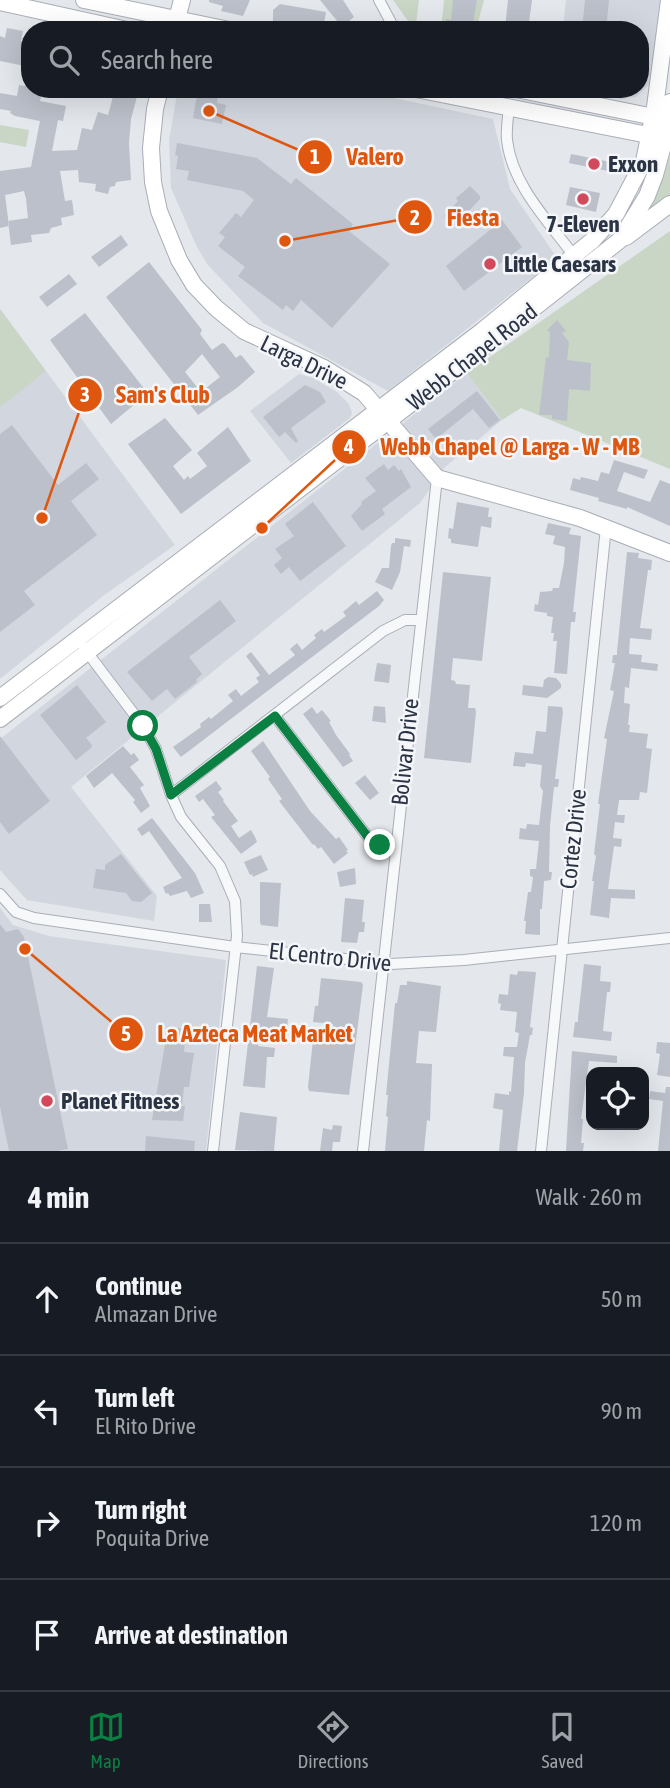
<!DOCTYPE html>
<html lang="en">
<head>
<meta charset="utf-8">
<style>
  body { margin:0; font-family:"Asap Condensed",sans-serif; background:#20242c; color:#f1f3f6 }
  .controls { position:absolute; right:21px; bottom:21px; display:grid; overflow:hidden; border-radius:14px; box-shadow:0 7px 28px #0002 }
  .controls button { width:63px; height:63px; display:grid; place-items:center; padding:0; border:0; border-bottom:2px solid #363941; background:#171b24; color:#f1f3f6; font:35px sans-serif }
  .stop { position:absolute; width:21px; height:21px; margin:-16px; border:5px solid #0b8043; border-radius:50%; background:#fff }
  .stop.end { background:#0b8043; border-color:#fff; box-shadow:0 2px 7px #0008 }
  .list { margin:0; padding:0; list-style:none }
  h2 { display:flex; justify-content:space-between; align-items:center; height:91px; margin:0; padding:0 28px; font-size:30px }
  h2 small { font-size:23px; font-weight:400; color:#9ea1a6 }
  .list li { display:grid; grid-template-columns:46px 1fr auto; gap:21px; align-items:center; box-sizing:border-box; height:112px; padding:0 28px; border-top:2px solid #363941 }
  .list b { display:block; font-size:26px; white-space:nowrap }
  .list p { margin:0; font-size:23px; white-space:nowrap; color:#9ea1a6 }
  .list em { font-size:23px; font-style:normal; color:#9ea1a6 }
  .icon { flex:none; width:38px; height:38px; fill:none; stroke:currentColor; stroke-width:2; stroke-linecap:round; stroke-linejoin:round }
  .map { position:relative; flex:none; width:670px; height:1151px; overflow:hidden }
  .search { position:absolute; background:#171b24; box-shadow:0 7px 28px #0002; left:21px; right:21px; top:21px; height:77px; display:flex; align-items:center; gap:18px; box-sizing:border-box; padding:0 24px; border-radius:28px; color:#9ea1a6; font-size:26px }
  .sheet { height:539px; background:#171b24 }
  nav { display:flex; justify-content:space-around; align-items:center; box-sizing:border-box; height:98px; border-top:2px solid #363941; background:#171b24; font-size:19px; color:#9ea1a6 }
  nav a { display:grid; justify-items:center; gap:4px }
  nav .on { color:#0b8043 }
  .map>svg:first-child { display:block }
  .built { fill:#d2d6de }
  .green { fill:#c9d6c5 }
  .building { fill:#bbc0ca; fill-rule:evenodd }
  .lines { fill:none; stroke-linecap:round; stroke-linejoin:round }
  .street-casing { stroke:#a9aeb7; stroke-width:12 }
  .secondary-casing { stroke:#a9aeb7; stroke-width:18 }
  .street { stroke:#f7f8fa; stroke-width:10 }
  .secondary { stroke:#fff; stroke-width:16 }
  .route { stroke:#0b8043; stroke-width:9 }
  .poi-dot { fill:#d1495b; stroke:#f4f6f9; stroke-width:2.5 }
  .labels { text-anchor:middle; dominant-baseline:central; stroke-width:5; stroke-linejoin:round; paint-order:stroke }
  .poi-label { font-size:23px; font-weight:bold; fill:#2b3445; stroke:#f4f6f9; text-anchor:start }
  .street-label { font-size:23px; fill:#2b3445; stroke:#f4f6f9 }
  .leader { fill:none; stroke:#df570f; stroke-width:2.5 }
  .callout-dot { fill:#df570f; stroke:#f4f6f9; stroke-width:2.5 }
  .mark-label { font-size:21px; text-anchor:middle; font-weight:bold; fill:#fff }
  .callout-label { font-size:24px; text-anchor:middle; font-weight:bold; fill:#df570f; stroke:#f4f6f9; stroke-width:5; stroke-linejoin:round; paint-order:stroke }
</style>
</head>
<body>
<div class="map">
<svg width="670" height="1151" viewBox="0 0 670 1151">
  <rect width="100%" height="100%" fill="#e4e7ec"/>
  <path class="built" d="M566,0H660L650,84L636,97L621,99L578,89H640V30H563Z
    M178,89H351L493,119L510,189L557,258L388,391L263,323L207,264L196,245L171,188L169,140Z
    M0,309L175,545L103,596L0,679Z
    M467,373L502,420L445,467L420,503L71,787L157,896L154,921L27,900L0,870V739Z
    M299,374L313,378L337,392L349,404L352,413L350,418L291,463L250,411Z
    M0,908L13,925L49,936L226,960L206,1151H0Z"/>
  <path class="green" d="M393,0H419L416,24L408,21Z
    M444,0H484L476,30H441Z
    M0,125L29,130L26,147L0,142Z
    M670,155V199L646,213L663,179Z
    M670,231V469L521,408L502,420L467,373Z
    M0,309L46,371L0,407Z"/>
  <path class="building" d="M209,0H250L243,16L221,11L223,6L209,2Z
    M320,0H343L354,17L342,27Z
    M453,0H477L472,28L469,30H445L446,19L451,20Z
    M508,0H532L528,30H507L505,28Z
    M585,0H609L606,30H582Z
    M280,4L326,12L323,30H310L273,22V10Z
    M7,28L23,31L21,41L30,43V67L0,61V36L5,38Z
    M19,85L30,87V89H43L40,101L66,106L63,121L58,120L52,151L77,150L82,128L92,130L98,112L108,115L115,89H139L131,119L129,143L131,180L116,182L115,186L110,187L108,194L95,191L96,184L79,182L78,170L60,171L65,201L72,200L74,215L61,218L62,225L51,228L49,233L31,235L32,242L11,245L8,221L28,218L26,199L24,191L5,195L9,226L0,228V171L31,167L40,121L15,116L10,113L11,111L0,109V93L17,96Z
    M198,89H219L217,103L226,105L222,124L193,118Z
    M177,143L257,158L291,184L296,178L353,224L349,231L390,264L332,328L301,300L293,311L286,305L283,310L238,276L245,267L218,246L225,237L219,233L236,213L241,217L254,200L243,191L187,180L189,171L176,169L178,156L175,155Z
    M571,154L620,164L618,173L569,163Z
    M470,186L480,196V199L455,226L444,216L458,201L456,198Z
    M570,187L600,193L596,212L566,205Z
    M502,220L522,247L464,291L446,266Z
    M121,235L128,245L99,267L91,257Z
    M149,262L202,330L200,334L212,350L222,343L225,344L236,358L240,355L242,356L255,372L238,387L198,415L106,297ZM202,354L220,377L201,392L185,372Z
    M69,274L77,284L47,307L39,297Z
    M85,313L146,391L147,394L111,424L50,340Z
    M557,320L566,331L562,333L569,342L567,360L591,363L590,391L569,389L567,421L552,419V415H539L546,357L549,358L550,332L547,330Z
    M305,385L320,392L326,402L291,428L298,441L296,443L285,432L279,437L263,417Z
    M477,391L500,420L489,428L473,409L436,439L428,429Z
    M165,418L192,450L173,466L184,480L188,476L190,479L207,466L197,453L228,427L251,461L181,514L128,444Z
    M12,425L58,485L86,463L99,479L71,501L97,535L24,591L35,605L0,632V434Z
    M614,460L648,470L644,479L624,472L617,491L650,502L660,480L670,484V526L627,507V509L598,501L599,498L570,490L573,478L580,480L581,477L598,481L601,472L609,474Z
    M384,464L388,470L394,465L399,471L401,469L411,487L382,509L385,514L362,531L351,516L362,504L361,502L376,491L365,478Z
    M313,502L346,546L300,581L289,567L281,574L274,565L282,558L275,549L294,536L285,524Z
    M457,502L489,508L488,517H492L491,528L481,526L478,547L451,543V539L448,538L449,528L453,529Z
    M548,523L571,528L569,534L581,536L573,612H576L575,622H571L567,674L554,673L557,641H553L554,633H551L553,617L547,616V613L534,611L535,604L538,605L540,592L552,591L553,588H559L564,563L565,547L553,544L555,536L545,534Z
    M395,538L411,540L410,547L404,546L400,572L392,590L375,582L382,568H389L391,546L392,543H395Z
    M627,552L639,553L638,558L652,560L651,570H648L640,628L652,629L651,640L630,638L629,654L642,655L641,662L658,664L657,671L631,668L629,688L625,687L624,703L630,704L628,725H630L629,732L648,734L646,748L652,749L647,793L640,792L639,800H619L617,815H625L624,823L615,822L613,838L622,839L621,847L614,846L608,889L635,890V899L611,898L609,918L590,915L594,881H592L596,856L594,854L600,804H598L607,739L604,738L614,691L610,690L615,663H612L613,655H617V652Z
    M443,572L491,577L482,661L453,658L451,680L455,681L456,684L470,685L468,708H475L476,712L471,763L424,758Z
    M377,591L384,600L379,606L181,757L173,747L201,727L200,724L209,717L211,719L233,701L228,695L236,689L241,696L259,682L256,678L260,675L246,656L251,652L269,675L295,655L290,649L297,643L302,650L316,638L314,635L322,629L324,632L346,616L343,612L356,601L359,605Z
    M220,600L236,621L189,657L202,674L196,680L197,682L175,699L167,689L152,701L127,672Z
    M377,663L391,665L389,683L374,681Z
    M548,677L556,678L561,684V688L547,698L522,695L523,685L543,687L544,680Z
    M77,685L106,722L86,738L92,745L91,748L76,760L40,715Z
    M374,706L385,707L386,723L372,721Z
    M548,706L562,707L563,712L555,779H559L558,787H554L550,826L549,872H552L551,880L544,881L542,909H540V935L525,934L526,921H524L528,892H531L533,877L530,876V869H536L539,841L519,839L520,828L526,829L527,824L539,825L543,791L540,786L542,765L526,763L525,767L513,766L515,752L533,754L536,731L546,732Z
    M312,707L317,714L322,710L331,721L329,722L336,735L350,754L349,755L353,761L343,767L303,714Z
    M0,736L50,801L9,834L0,822Z
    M263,741L310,811L336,839L339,837L348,850L346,851L348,853L334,864L321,847L318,849L314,844L313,845L279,801L282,799L268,779L270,777L251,751Z
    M123,746L131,755L134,753L139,760L130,767L144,785L140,788L150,806L141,813L133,802L135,800L112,773L94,788L86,776Z
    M365,775L379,793L370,800L355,783Z
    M216,781L222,789L218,792L224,800L223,801L238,821L231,826L239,838L251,830L255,837L257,842L241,854L211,817L215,815L203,799L199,802L195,796Z
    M152,818L195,873L204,893L191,898L187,891L170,896L168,893L166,894L163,887L182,878L149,831L142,836L137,829Z
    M121,854L152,893L141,902L132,901L126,893L93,888L96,869L105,870V865Z
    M261,855L268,870L253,877L252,874L250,875L244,862Z
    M355,868L356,884L340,887L337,872Z
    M260,882L281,883L278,927L261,925L260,922Z
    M345,898L364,900L362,922H365L364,932H359L357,943L341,942Z
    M199,904H210L212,922H199Z
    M0,924L6,932L18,929L24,937L68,1149L57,1151H9L0,1107Z
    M584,964L601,966L600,981L611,982L610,992H607L603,1031L612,1032L611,1041L573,1037L575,1022H578V1018Z
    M257,966L274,968L267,1017L288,1019L286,1035L260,1032L258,1046L275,1048L274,1057H267L265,1088L243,1086Z
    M518,971L536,972L530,1027L533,1028L532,1035H530L525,1063L524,1093L517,1151H499L503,1110L493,1108L495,1093L509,1095V1091L511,1092L514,1057L503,1056L504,1047H517L519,1033L515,1032L517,1012L500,1010L501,1004L498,1003L499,994L508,995L510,974L517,975Z
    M321,978L361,982L363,985L349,1095L309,1091L308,1087L313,1040L333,1041V1024L313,1022L315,1006H318Z
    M407,981L441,986L436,1032L419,1031L416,1063L432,1064L430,1121L427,1120L424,1151H385L388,1117L386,1116L388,1095H386L395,1003H397L400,985H407Z
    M168,1027L186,1029L184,1052L194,1053L189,1087H184L182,1106H185L183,1121L152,1120Z
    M657,1042L670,1043V1077L657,1075L660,1054L656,1053Z
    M572,1051L617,1056V1063L589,1061L581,1119H583L581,1143H584L583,1151H566Z
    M666,1087H670V1151H658L663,1101L649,1099L650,1091L665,1093Z
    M240,1112L277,1117L274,1151L235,1150Z
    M333,1125L342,1126L340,1142H333L332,1151H320L323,1128L332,1130Z
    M146,1136L195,1141L194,1151H145Z"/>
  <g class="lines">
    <g class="street-casing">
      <path id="street" d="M379,0L395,30
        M509,107C508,118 506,130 507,140C512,185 549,222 574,256
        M84,648L143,726L156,749L171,795L181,817L220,866L235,901L237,936L213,1151
        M275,716L368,837L380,845L395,848
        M171,795L383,631L405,620H419
        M0,894L16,912L34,918L235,947L391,964L464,960L670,938
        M363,1151L437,478
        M541,1151L606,527"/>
    </g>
    <g class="secondary-casing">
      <path id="secondary" d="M84,0L229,30
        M0,2L127,30
        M174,30L182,0
        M160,89L155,109L151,148L153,182L159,211L179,260L194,285L216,308L244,331L324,368L364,393L437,478L580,518L670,553
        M416,89L658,137
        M516,89L664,119
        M626,237L670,204
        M0,698L482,331L593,240L616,214L644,161L655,107L669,0
        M0,719L491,342L620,240L647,196L655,175L665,138L670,102"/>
    </g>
    <use href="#street" class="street"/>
    <use href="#secondary" class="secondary"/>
  </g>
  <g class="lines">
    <path class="route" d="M143,726L156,749L171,795L275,716L368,837L380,845"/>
  </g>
  <g class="poi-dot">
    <circle cx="594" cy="164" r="7"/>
    <circle cx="583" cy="199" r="7"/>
    <circle cx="490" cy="264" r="7"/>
    <circle cx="47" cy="1101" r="7"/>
  </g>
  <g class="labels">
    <g class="poi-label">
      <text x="608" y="164">Exxon</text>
      <text x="583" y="224" text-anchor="middle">7-Eleven</text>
      <text x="504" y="264">Little Caesars</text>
      <text x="61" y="1101">Planet Fitness</text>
    </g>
    <g class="street-label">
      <text transform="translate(472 357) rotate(-38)">Webb Chapel Road</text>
      <text transform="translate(304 362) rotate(26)">Larga Drive</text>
      <text transform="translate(405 752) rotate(-84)">Bolivar Drive</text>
      <text transform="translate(573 839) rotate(-84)">Cortez Drive</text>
      <text transform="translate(330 957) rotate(6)">El Centro Drive</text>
    </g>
  </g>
  <path class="leader" d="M209 111L315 157M285 241L415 217M42 518L85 395M262 528L349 447M25 949L126 1034"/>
  <g class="callout-dot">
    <circle cx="209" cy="111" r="7"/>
    <circle cx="285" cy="241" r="7"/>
    <circle cx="42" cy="518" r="7"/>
    <circle cx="262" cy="528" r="7"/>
    <circle cx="25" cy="949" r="7"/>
    <circle cx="315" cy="157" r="18"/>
    <circle cx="415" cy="217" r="18"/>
    <circle cx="85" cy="395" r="18"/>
    <circle cx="349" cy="447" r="18"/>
    <circle cx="126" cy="1034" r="18"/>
  </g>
  <g class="mark-label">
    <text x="315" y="164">1</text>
    <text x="415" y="225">2</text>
    <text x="85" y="402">3</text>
    <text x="349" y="454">4</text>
    <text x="126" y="1041">5</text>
  </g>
  <g class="callout-label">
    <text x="375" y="165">Valero</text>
    <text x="473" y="226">Fiesta</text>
    <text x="163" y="403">Sam's Club</text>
    <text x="510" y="455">Webb Chapel @ Larga - W - MB</text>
    <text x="255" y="1042">La Azteca Meat Market</text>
  </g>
</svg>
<div class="controls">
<button><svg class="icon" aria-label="locate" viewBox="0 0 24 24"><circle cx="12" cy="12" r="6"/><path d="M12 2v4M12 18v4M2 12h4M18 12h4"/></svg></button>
</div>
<div class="stop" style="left:143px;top:726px"></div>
<div class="stop end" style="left:380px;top:845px"></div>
<div class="search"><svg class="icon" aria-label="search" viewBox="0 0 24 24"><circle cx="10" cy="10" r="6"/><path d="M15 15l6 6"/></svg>Search here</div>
</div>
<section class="sheet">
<h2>4 min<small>Walk · 260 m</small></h2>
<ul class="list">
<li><svg class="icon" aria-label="ahead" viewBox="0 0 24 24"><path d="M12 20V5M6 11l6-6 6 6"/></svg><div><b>Continue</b><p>Almazan Drive</p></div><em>50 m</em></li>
<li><svg class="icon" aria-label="left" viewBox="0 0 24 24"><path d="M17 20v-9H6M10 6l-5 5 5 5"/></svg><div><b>Turn left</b><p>El Rito Drive</p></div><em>90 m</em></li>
<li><svg class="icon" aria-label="right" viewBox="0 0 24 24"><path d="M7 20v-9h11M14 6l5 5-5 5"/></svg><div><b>Turn right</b><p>Poquita Drive</p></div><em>120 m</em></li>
<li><svg class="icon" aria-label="arrive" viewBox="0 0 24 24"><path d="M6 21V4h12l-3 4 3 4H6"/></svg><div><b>Arrive at destination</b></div></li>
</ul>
</section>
<nav>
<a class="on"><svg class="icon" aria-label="map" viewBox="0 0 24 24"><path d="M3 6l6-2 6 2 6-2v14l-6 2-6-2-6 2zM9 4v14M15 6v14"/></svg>Map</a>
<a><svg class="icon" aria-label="directions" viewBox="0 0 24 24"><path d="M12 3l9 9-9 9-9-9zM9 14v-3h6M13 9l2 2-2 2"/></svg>Directions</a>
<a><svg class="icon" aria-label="saved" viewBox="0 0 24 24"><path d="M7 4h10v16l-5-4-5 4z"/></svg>Saved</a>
</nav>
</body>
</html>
